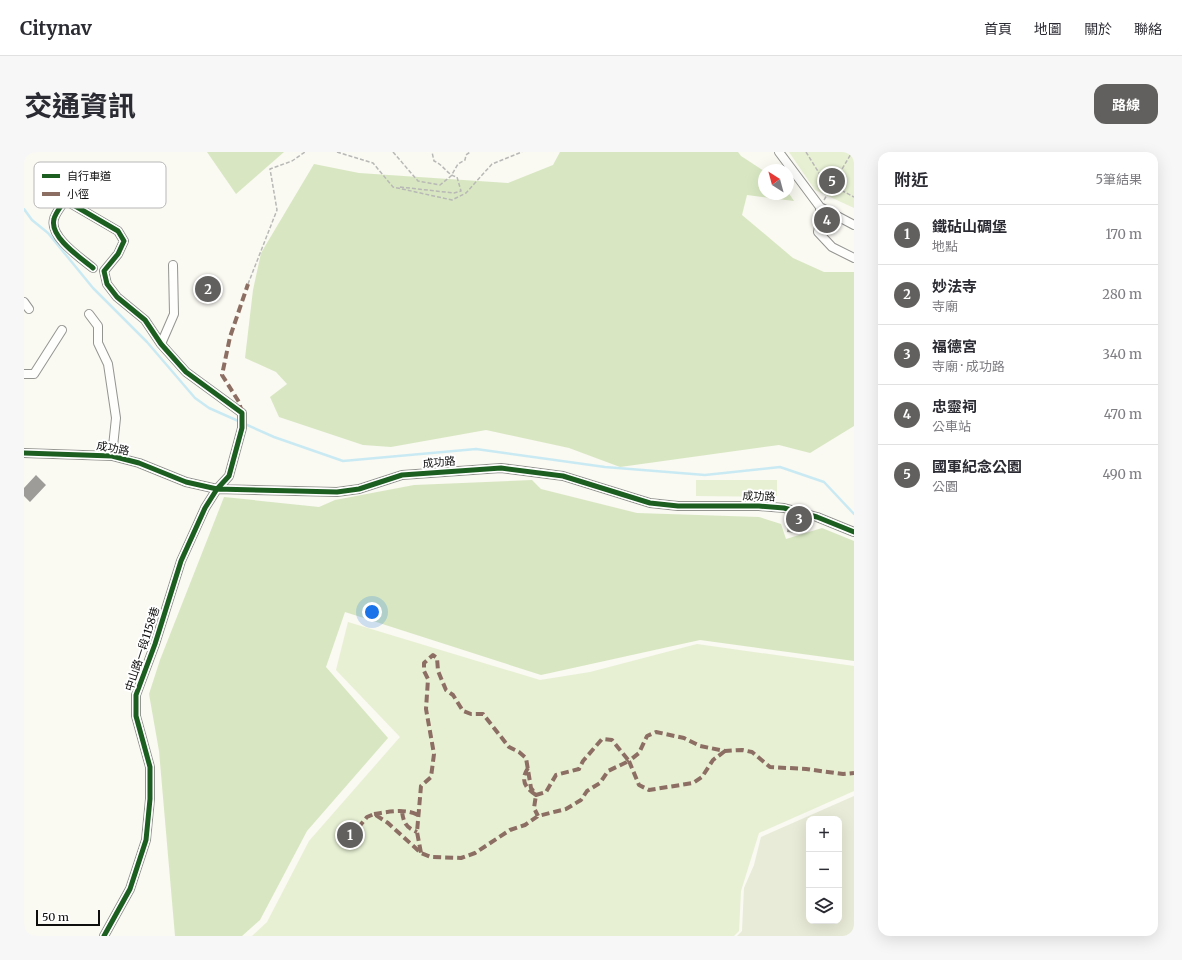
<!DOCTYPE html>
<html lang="zh-TW">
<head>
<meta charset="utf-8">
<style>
  body { margin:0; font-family:Merriweather,"Noto Sans TC",serif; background:#f7f7f7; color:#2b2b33 }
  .controls { position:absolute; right:12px; bottom:12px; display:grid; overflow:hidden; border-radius:8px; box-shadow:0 4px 16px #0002 }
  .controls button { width:36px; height:36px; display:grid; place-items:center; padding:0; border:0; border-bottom:1px solid #e1e1e2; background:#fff; color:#2b2b33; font:20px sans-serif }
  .compass { position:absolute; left:734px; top:12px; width:36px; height:36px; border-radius:50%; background:#fff; box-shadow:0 4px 16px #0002; rotate:324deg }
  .scale { position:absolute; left:12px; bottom:10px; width:64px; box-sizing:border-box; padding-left:4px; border:2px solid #0e0e0e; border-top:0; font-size:11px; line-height:14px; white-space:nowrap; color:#0e0e0e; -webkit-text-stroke:3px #fff; paint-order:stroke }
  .you { position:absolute; left:348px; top:460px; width:14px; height:14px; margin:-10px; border:3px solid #fff; border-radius:50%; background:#1a73e8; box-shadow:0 0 0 6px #1a73e833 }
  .badge { display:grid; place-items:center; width:26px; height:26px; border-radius:50%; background:#61605e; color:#fff; font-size:13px; font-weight:700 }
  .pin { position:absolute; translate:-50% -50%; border:2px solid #fff; box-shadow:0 1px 4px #0006 }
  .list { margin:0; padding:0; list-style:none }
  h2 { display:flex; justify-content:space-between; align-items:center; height:52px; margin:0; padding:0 16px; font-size:17px }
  h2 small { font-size:13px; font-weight:400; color:#7c7c81 }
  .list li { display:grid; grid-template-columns:26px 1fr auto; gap:12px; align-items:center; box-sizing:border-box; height:60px; padding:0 16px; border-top:1px solid #e1e1e2 }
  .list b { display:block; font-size:15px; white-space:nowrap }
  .list p { margin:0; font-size:13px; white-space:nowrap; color:#7c7c81 }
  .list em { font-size:13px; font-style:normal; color:#7c7c81 }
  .icon { flex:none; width:22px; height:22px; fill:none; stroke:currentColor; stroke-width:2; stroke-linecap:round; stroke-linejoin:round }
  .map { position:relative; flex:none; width:830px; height:784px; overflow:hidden; border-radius:12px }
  header { display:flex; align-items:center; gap:24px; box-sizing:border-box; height:56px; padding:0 20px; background:#fff; border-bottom:1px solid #e1e1e2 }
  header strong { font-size:19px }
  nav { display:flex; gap:22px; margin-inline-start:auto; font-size:14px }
  .intro { display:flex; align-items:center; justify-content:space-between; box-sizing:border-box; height:96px; padding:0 24px }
  h1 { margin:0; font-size:28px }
  .button { padding:10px 18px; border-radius:12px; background:#61605e; color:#fff; font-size:14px; font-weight:700 }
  main { display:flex; gap:24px; padding:0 24px }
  aside { flex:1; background:#fff; border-radius:12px; box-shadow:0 4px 16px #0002 }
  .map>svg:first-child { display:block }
  .green { fill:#e7f0d3 }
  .forest { fill:#d8e7c2 }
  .cemetery { fill:#e8ebd7; fill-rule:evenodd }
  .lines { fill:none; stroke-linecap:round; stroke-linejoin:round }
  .stream { stroke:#caeaf3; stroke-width:2.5 }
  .building { fill:#9e9c98 }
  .minor-casing { stroke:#949491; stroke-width:10 }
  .path { stroke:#b8b8b6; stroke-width:1.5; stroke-dasharray:4 2; stroke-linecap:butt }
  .minor { stroke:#fefefd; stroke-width:8 }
  .quiet { stroke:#8d6e63; stroke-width:4; stroke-dasharray:8 4; stroke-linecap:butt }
  .cycleway-casing { stroke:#fff; stroke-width:8 }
  .cycleway { stroke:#1b5e20; stroke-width:5 }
  .labels { text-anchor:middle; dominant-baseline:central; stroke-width:4; stroke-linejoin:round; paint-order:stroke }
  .street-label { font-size:11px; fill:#0e0e0e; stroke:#fff }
  .key { fill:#fff; stroke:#b7b7b7; stroke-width:1 }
  .key-label { font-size:11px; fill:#0e0e0e }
</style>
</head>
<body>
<header>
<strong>Citynav</strong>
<nav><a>首頁</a><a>地圖</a><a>關於</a><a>聯絡</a></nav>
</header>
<div class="intro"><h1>交通資訊</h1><a class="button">路線</a></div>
<main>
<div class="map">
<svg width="830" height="784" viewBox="0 0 830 784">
  <rect width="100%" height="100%" fill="#faf9f2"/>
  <path class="green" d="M765,0H830V56L791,38Z
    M672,328H753V345L672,344Z
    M324,470L516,528L566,520L673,492L830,514V639L735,681L717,739L715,779L710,784H228L243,770L285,689L376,585L312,518Z"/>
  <path class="forest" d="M183,0H260L212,42Z
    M536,0H714L717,4L740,19V42H764V40L770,49L723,43L718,63L769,106L800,120H830V274L786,301L755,293L596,315L545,296L462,278L367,295L339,293L255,265L246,245L263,232L252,220L221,206L229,138L237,101L290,12L335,21L484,31L529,13Z
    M508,328L517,337L613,361L735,365L757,372L762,387L798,376L830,389V509L676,488L517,523L321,460L302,515L364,586L283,679L236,768L218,784H151L135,599L125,542L136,508L200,345L295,355L311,348L390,333Z"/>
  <path class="cemetery" d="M830,644V784H713L718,779L720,736L730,713L737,685ZM785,667H815V769H785Z"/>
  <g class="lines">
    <path class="stream" d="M0,57L8,68L24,81L69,136L123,190L171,246L185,256L250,285L319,309L452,297L581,315L681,323L756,315L800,330L830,362"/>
  </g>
  <path class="building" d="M12,323L22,333L6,350L0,344V336Z
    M764,374L773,375L772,381L763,380Z"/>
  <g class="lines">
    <g class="minor-casing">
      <path id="minor" d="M755,0L796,55L830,73
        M796,55V68L794,80L808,95L830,106
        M69,116C57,106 25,85 30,67C31,62 36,56 39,51H46L94,79L100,89L94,102L80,119L83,132L93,145L121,168L137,192L162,220L218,261V276L205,324L193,337L181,356L157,409L131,492L112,543V564L126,615V647L122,688L106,737L80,784
        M0,150L5,157
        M65,162L74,174V191L84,212L92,266L88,304
        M137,192L150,162L149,113
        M0,222H10L38,178
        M0,301L88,304L115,311L162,330L193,337L313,340L335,337L378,323L477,316L539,324L626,351L654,354H735L760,356L793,365L830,380"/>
    </g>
    <path class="path" d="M313,0L349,11L369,35L428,48L442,41L468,12L498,0
      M369,0L394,29L416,33L427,24L434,12L441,8L442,3L446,0
      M782,0L800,29L830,45
      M376,35L430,41L437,39L433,25C423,23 420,13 410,9L408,0
      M800,48L828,0
      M224,132L253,58L246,17L268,9L281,0"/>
    <use href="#minor" class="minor"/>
    <path class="quiet" d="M218,261L215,250L198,223L206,185L224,132
      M701,599L689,608L678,625L669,631L625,638L615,633L605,609L615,601L623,584L632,580L660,586L676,594L701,599L718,598L728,600L746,615L782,617L819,622L830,621
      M504,616C496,628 501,636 512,643L510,656L514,664
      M378,660C380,672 382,675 393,680
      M350,662C364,660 381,656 394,663
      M334,676L343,665L350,662L364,671L397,701L407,705L437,706L451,701L486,678L501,673L514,664L542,657L557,648L563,639L576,631L584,619L605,609L588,588L578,587L559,609L555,617L532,623L522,640L512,643L507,636L502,606L495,600L485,595L459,562H447L439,559L429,543L422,538L414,519L413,506L409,503L400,511V519L404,527L402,557L410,602L407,625L397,634L393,680L397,701"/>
    <g class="cycleway-casing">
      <path id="cycleway" d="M69,116C57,106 25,85 30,67C31,62 36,56 39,51H46L94,79L100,89L94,102L80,119L83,132L93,145L121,168L137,192L162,220L218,261V276L205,324L193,337L181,356L157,409L131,492L112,543V564L126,615V647L122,688L106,737L80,784
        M0,301L88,304L115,311L162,330L193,337L313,340L335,337L378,323L477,316L539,324L626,351L654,354H735L760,356L793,365L830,380"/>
    </g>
    <use href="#cycleway" class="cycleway"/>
  </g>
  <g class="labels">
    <g class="street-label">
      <text transform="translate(89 296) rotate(10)">成功路</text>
      <text transform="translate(415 310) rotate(-5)">成功路</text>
      <text transform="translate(735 344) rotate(2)">成功路</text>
      <text transform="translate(118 497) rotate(-72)">中山路一段1158巷</text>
    </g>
  </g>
  <rect x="10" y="10" width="132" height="46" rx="6" class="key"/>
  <rect x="18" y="22" width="18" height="4" fill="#1b5e20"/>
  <rect x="18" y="40" width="18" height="4" fill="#8d6e63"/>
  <g class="key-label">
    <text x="43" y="28">自行車道</text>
    <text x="43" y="46">小徑</text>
  </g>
</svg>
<div class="controls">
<button>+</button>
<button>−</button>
<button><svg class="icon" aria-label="layers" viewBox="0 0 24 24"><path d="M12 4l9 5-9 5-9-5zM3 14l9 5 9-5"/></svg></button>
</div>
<svg class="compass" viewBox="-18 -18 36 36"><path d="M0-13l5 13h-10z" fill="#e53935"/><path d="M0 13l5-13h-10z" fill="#7c7c81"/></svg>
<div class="scale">50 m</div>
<div class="you"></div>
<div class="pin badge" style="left:326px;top:683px">1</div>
<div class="pin badge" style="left:184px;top:137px">2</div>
<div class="pin badge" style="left:775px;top:367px">3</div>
<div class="pin badge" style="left:803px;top:68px">4</div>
<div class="pin badge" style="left:808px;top:29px">5</div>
</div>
<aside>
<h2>附近<small>5筆結果</small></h2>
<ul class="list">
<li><span class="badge">1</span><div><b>鐵砧山碉堡</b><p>地點</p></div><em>170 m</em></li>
<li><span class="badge">2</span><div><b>妙法寺</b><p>寺廟</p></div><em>280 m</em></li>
<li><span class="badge">3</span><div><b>福德宮</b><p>寺廟 · 成功路</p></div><em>340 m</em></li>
<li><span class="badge">4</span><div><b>忠靈祠</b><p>公車站</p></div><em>470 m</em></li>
<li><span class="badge">5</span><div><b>國軍紀念公園</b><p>公園</p></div><em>490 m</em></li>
</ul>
</aside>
</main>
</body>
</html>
